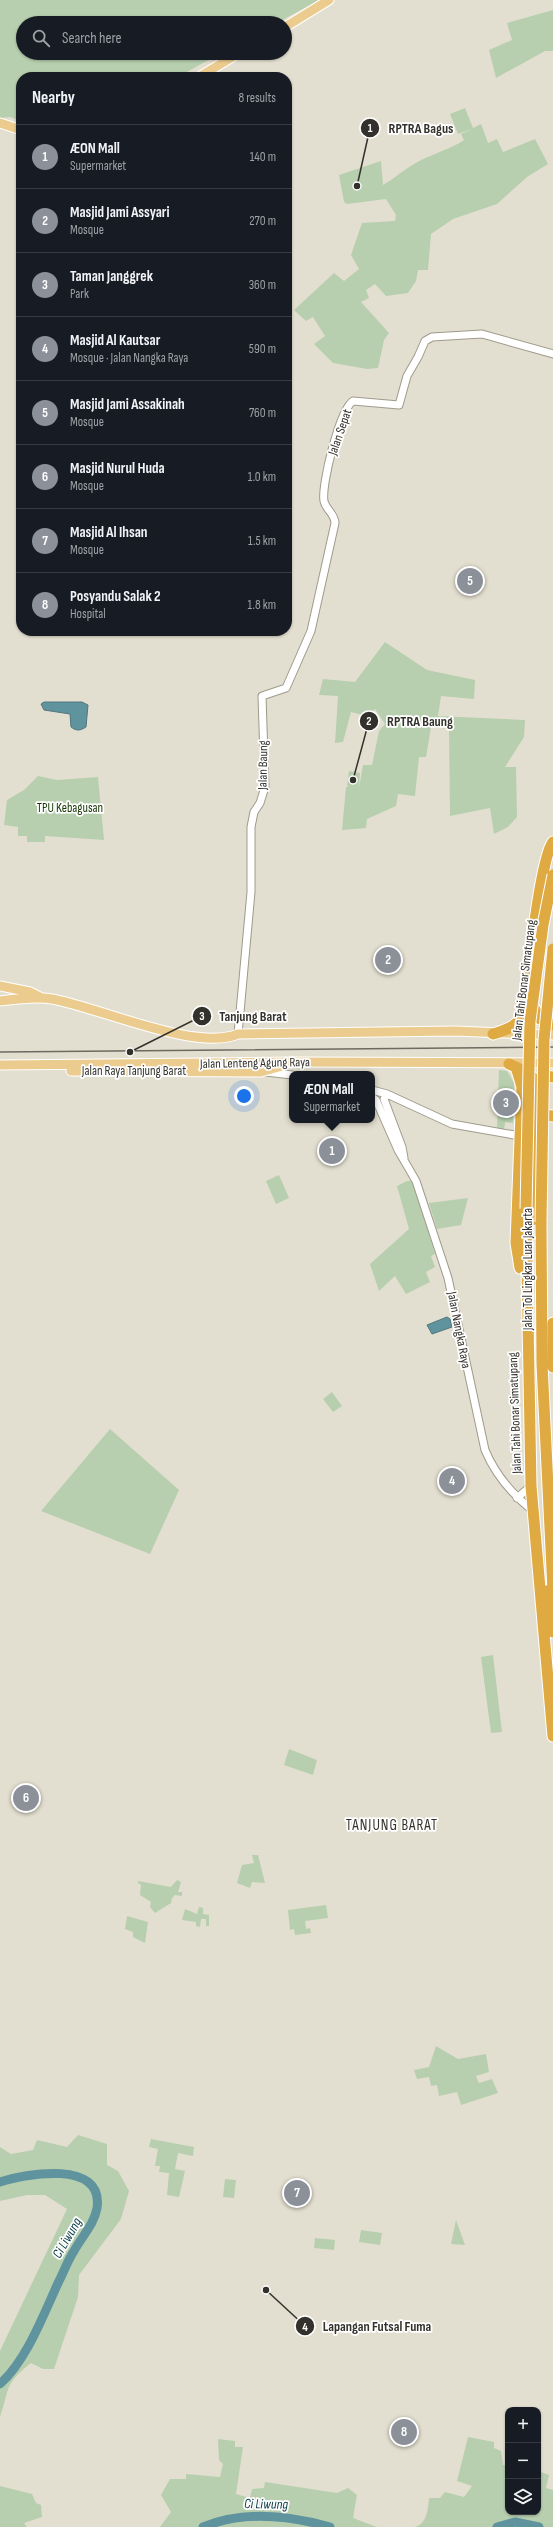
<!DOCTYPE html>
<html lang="en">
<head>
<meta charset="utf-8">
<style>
  body { margin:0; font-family:"Sofia Sans Condensed",sans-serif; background:#20242c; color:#f1f3f6 }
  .controls { position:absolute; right:12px; bottom:12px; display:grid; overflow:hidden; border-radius:8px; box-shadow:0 1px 3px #0004 }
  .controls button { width:36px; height:36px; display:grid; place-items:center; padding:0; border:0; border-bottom:1px solid #363941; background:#171b24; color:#f1f3f6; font:20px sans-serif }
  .you { position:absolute; left:244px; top:1096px; width:14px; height:14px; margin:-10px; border:3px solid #fff; border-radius:50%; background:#1a73e8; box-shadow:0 0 0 6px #1a73e833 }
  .badge { display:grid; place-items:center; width:26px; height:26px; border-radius:50%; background:#8c9099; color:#fff; font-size:13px; font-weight:700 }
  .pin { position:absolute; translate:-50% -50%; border:2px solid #fff; box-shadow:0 1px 4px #0006 }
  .popup { position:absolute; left:289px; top:1071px; width:86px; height:52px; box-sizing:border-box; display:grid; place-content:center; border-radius:8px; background:#171b24; filter:drop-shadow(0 1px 3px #0005); font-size:13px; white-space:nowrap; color:#9ea1a6 }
  .popup b { font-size:15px; color:#f1f3f6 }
  .popup::after { content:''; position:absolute; left:50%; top:100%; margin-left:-8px; border:8px solid transparent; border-top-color:#171b24 }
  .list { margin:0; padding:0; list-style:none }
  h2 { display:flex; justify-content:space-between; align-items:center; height:52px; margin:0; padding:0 16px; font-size:17px }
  h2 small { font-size:13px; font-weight:400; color:#9ea1a6 }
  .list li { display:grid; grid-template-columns:26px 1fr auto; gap:12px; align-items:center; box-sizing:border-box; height:64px; padding:0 16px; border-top:1px solid #363941 }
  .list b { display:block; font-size:15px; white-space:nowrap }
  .list p { margin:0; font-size:13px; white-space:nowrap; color:#9ea1a6 }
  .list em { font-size:13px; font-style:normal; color:#9ea1a6 }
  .icon { flex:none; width:22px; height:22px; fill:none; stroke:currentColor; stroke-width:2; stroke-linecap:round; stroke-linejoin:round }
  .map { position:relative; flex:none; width:553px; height:2527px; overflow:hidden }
  .search { position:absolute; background:#171b24; box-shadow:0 1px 3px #0004; left:16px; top:16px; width:276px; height:44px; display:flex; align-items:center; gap:10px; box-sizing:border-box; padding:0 14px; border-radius:22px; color:#9ea1a6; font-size:15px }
  .panel { position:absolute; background:#171b24; box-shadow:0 1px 3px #0004; left:16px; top:72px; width:276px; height:564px; border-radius:16px }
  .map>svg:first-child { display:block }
  .green { fill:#b7cfae }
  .water { fill:#5f949e; stroke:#52767c }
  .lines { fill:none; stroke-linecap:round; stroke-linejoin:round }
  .river { stroke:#5f949e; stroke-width:9 }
  .minor-casing { stroke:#9f9b8c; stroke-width:9 }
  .major-casing { stroke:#fff; stroke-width:11 }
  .highway-casing { stroke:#fff; stroke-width:13 }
  .minor { stroke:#fff; stroke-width:7 }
  .major { stroke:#eccc8e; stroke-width:9 }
  .highway { stroke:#dfaa42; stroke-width:11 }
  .rail { stroke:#6d6a61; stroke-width:1.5 }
  .highway-bridge-casing { stroke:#fff; stroke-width:13; stroke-linecap:butt }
  .highway-bridge { stroke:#dfaa42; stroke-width:11 }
  .labels { text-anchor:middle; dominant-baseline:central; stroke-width:3.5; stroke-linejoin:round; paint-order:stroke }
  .street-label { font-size:13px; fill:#33312b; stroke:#fff }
  .park-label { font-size:13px; fill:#133500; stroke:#fff }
  .water-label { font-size:14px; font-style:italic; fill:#083c44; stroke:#fff }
  .quarter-label { font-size:15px; letter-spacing:1px; fill:#33312b; stroke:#fff }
  .leader { fill:none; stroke:#33312b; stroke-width:1.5 }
  .callout-dot { fill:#33312b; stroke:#fff; stroke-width:1.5 }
  .mark-label { font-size:12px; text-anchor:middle; font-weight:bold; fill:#fff }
  .callout-label { font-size:14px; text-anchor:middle; font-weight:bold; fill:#33312b; stroke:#fff; stroke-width:3.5; stroke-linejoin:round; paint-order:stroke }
</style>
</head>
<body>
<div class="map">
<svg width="553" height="2527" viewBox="0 0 553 2527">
  <rect width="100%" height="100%" fill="#e3dfd0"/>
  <path class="green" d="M0,0H319L277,23H23V53H221L178,77H21V121L10,117L0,118Z
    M553,10V51H545L496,78L489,50L512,40L507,23Z
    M465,108L473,128L481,124L488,143L497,139L503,152L535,139L548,164L527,177L497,204L453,219L431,234L428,270H418L416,281L408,293L386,296L375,284L366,290L369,298L361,302L389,333L384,340L378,368L367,369L333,363L314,344L325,336L313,317L306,321L294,310L334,273L344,281L359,269L351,255L362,223L395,221L396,215L386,199L347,204L344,202L339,175L381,161L383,185C394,179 403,170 414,164C430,154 450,150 464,140L461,134L472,129L458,134L450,114Z
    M385,642L427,670L475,680L474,699L441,696L438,716L525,720L524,737L505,767H516L517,817L508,827L494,834L490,808L450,816L449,729L431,727L426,757H419L415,796L398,794L396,806L367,819L366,828L342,830L346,787H349L347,786L349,771L360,773L359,788L363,765H372L379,731L385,724L375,709L367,716L351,712L343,742L335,743L338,696L319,695L323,679L355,682Z
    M38,776L57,780L98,777L104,840L45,836V842H27V836H18V827L4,825L7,800L24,790Z
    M499,1070L507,1071L514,1083L513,1123L505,1122L504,1131L497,1130Z
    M279,1175L289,1198L276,1204L266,1181Z
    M407,1181H413L435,1254L431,1256L435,1267L426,1272L430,1282L406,1294L395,1276L379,1291L370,1264L409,1229L397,1186Z
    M468,1198L461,1225L437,1229L429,1203Z
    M332,1392L342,1406L333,1412L323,1399Z
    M110,1429L179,1490L150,1554L41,1511Z
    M493,1655L502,1732L491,1733L481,1657Z
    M289,1749L317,1760L313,1775L284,1765Z
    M252,1855H258L265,1883L252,1882L250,1888L237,1883L242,1865L254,1863Z
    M177,1880L181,1882L178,1892H182V1896L175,1895L172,1898L171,1903L155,1913L150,1907L151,1902L140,1895L141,1885L138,1883V1881L171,1887Z
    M326,1905L328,1918L305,1921L306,1929L310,1928L311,1933L295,1935L294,1929L290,1930L288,1910Z
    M199,1907L203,1908V1914L209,1915V1926H206V1919H201L200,1927L196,1926V1922L182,1920L185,1909L197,1914Z
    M127,1916L148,1922L145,1943L133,1937V1932L125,1929Z
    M436,2046L458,2059L486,2054L489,2072L476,2076L479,2083L492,2079L498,2093L461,2105L457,2092L439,2096L437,2085L431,2086L429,2077L417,2079L414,2070L429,2067Z
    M78,2135L107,2144V2165L118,2171L129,2191L121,2219L79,2275L78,2297L54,2369H43L31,2363C4,2384 10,2388 0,2417V2351L67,2209L45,2195H27L0,2201V2147L11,2154L33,2150L37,2140L67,2147Z
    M151,2139L194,2147L193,2156L178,2153L175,2169L185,2171L179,2197L167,2195L169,2173L159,2172L160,2166H155L158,2149L149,2147Z
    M225,2179L236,2180L234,2198L223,2197Z
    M456,2220L465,2245L451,2244Z
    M361,2230L382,2233L380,2245L359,2242Z
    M315,2238L335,2240L334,2250L314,2248Z
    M468,2437L494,2442V2448L501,2451L503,2465H508V2512H538V2471L549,2475L546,2488L553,2490V2527H414C427,2525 428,2509 429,2498H440L445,2492L464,2497L472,2486L457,2481Z
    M218,2439L235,2441V2447H243L236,2494L250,2498L252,2489L264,2488L265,2482L337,2493L348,2488L357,2495L353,2518L377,2527H160L171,2512L161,2495L170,2479H186V2474L220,2477L223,2464L219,2460Z
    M0,2486L32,2494L36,2503L41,2505L42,2517L24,2523L27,2527H0Z"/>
  <path class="water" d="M44,702H82L88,705L86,727C80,731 76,731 71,727L70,714L44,710L41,704Z
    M447,1317L450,1319L452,1327L432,1334L427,1325Z"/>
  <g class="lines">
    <path class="river" d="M0,2182C25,2174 104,2159 97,2208C94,2225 82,2236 74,2251C68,2260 64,2271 59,2281C44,2313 27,2360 0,2384
      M203,2527C244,2510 288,2515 330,2527
      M497,2527L515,2522L539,2527"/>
    <g class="minor-casing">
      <path id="minor" d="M238,1034L251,892V827L254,812L260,803L265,787L262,696L286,688L311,631L335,523C335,514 326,510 324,501C321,485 340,409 353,401L399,405L407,376L418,357L425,341L432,337L482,334L553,354
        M266,1072L292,1075
        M372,1090L387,1094L452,1124L520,1136
        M387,1094L384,1099L402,1147L404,1158
        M372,1097L376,1100L398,1150L416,1181L448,1278L485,1450C495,1474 513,1495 533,1511
        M517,1498L531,1486"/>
    </g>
    <g class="major-casing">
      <path id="major" d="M285,27L329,0
        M199,77L239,53
        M0,123L21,130
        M0,986L30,992L40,997
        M0,1001C16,999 36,996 52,999C98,1007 196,1052 238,1034L455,1031L553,1035
        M0,1065L297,1062L553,1063
        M71,1071L261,1072L282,1066"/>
    </g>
    <g class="highway-casing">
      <path id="highway" d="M530,1001L540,1019L553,1025
        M493,1034C506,1030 518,1027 523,1013C527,986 540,857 553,842
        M509,1064L527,1072L536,1081L532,1220
        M516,1067L522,1087L516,1243L520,1268
        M536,1081L545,1076L553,1077
        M535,1120L542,1115L553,1116
        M526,1209L531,1486L553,1736
        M541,1222L542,1364L553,1590
        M553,1323V1367
        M547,1591L553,1632"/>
    </g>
    <use href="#minor" class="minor"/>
    <use href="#major" class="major"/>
    <use href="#highway" class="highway"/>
    <path class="rail" d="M0,1052L553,1047"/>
    <g class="highway-bridge-casing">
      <path id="highway-bridge" d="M526,1209L530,1021L543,925L553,875
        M541,1222L544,1040L553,949"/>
    </g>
    <use href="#highway-bridge" class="highway-bridge"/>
  </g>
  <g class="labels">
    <g class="street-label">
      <text transform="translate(340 432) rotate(-71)">Jalan Sepat</text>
      <text transform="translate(263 765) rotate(-89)">Jalan Baung</text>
      <text transform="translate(524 980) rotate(-83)">Jalan Tahi Bonar Simatupang</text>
      <text transform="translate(255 1063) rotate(-1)">Jalan Lenteng Agung Raya</text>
      <text x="134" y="1071">Jalan Raya Tanjung Barat</text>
      <text transform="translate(528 1269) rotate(-90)">Jalan Tol Lingkar Luar Jakarta</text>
      <text transform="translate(459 1330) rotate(79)">Jalan Nangka Raya</text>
      <text transform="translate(515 1413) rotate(-92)">Jalan Tahi Bonar Simatupang</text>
    </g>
    <g class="park-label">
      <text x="70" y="808">TPU Kebagusan</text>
    </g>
    <g class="water-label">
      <text transform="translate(67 2238) rotate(-60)">Ci Liwung</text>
      <text transform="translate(266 2504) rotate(1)">Ci Liwung</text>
    </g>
    <g class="quarter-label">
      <text x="392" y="1825">TANJUNG BARAT</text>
    </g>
  </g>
  <path class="leader" d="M357 186L370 128M353 780L369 721M130 1052L202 1016M266 2290L305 2326"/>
  <g class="callout-dot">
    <circle cx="357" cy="186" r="4"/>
    <circle cx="353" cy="780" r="4"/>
    <circle cx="130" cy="1052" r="4"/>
    <circle cx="266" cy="2290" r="4"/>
    <circle cx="370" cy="128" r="10"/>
    <circle cx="369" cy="721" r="10"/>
    <circle cx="202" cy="1016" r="10"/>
    <circle cx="305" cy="2326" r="10"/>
  </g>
  <g class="mark-label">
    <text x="370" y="132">1</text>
    <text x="369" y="725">2</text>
    <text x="202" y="1020">3</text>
    <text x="305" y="2331">4</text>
  </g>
  <g class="callout-label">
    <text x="421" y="133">RPTRA Bagus</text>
    <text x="420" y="726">RPTRA Baung</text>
    <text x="253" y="1021">Tanjung Barat</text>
    <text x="377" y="2331">Lapangan Futsal Fuma</text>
  </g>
</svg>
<div class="controls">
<button>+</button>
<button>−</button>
<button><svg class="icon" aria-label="layers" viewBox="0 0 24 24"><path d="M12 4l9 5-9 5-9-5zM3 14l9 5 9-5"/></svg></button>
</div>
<div class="you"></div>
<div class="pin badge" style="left:332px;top:1151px">1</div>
<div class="popup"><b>ÆON Mall</b>Supermarket</div>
<div class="pin badge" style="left:388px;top:960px">2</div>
<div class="pin badge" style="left:506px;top:1103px">3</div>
<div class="pin badge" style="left:452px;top:1481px">4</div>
<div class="pin badge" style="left:470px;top:581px">5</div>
<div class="pin badge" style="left:26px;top:1798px">6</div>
<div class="pin badge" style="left:297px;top:2193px">7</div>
<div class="pin badge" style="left:404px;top:2432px">8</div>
<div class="search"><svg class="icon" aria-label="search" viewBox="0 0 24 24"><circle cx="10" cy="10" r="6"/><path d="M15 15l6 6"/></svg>Search here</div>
<section class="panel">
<h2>Nearby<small>8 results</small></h2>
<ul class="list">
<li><span class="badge">1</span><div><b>ÆON Mall</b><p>Supermarket</p></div><em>140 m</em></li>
<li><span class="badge">2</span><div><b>Masjid Jami Assyari</b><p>Mosque</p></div><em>270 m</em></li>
<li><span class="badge">3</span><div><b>Taman Janggrek</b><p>Park</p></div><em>360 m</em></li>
<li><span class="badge">4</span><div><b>Masjid Al Kautsar</b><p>Mosque · Jalan Nangka Raya</p></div><em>590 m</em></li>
<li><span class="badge">5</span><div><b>Masjid Jami Assakinah</b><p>Mosque</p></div><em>760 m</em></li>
<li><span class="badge">6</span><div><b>Masjid Nurul Huda</b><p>Mosque</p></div><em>1.0 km</em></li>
<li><span class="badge">7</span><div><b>Masjid Al Ihsan</b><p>Mosque</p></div><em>1.5 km</em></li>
<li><span class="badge">8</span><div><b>Posyandu Salak 2</b><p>Hospital</p></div><em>1.8 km</em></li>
</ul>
</section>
</div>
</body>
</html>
